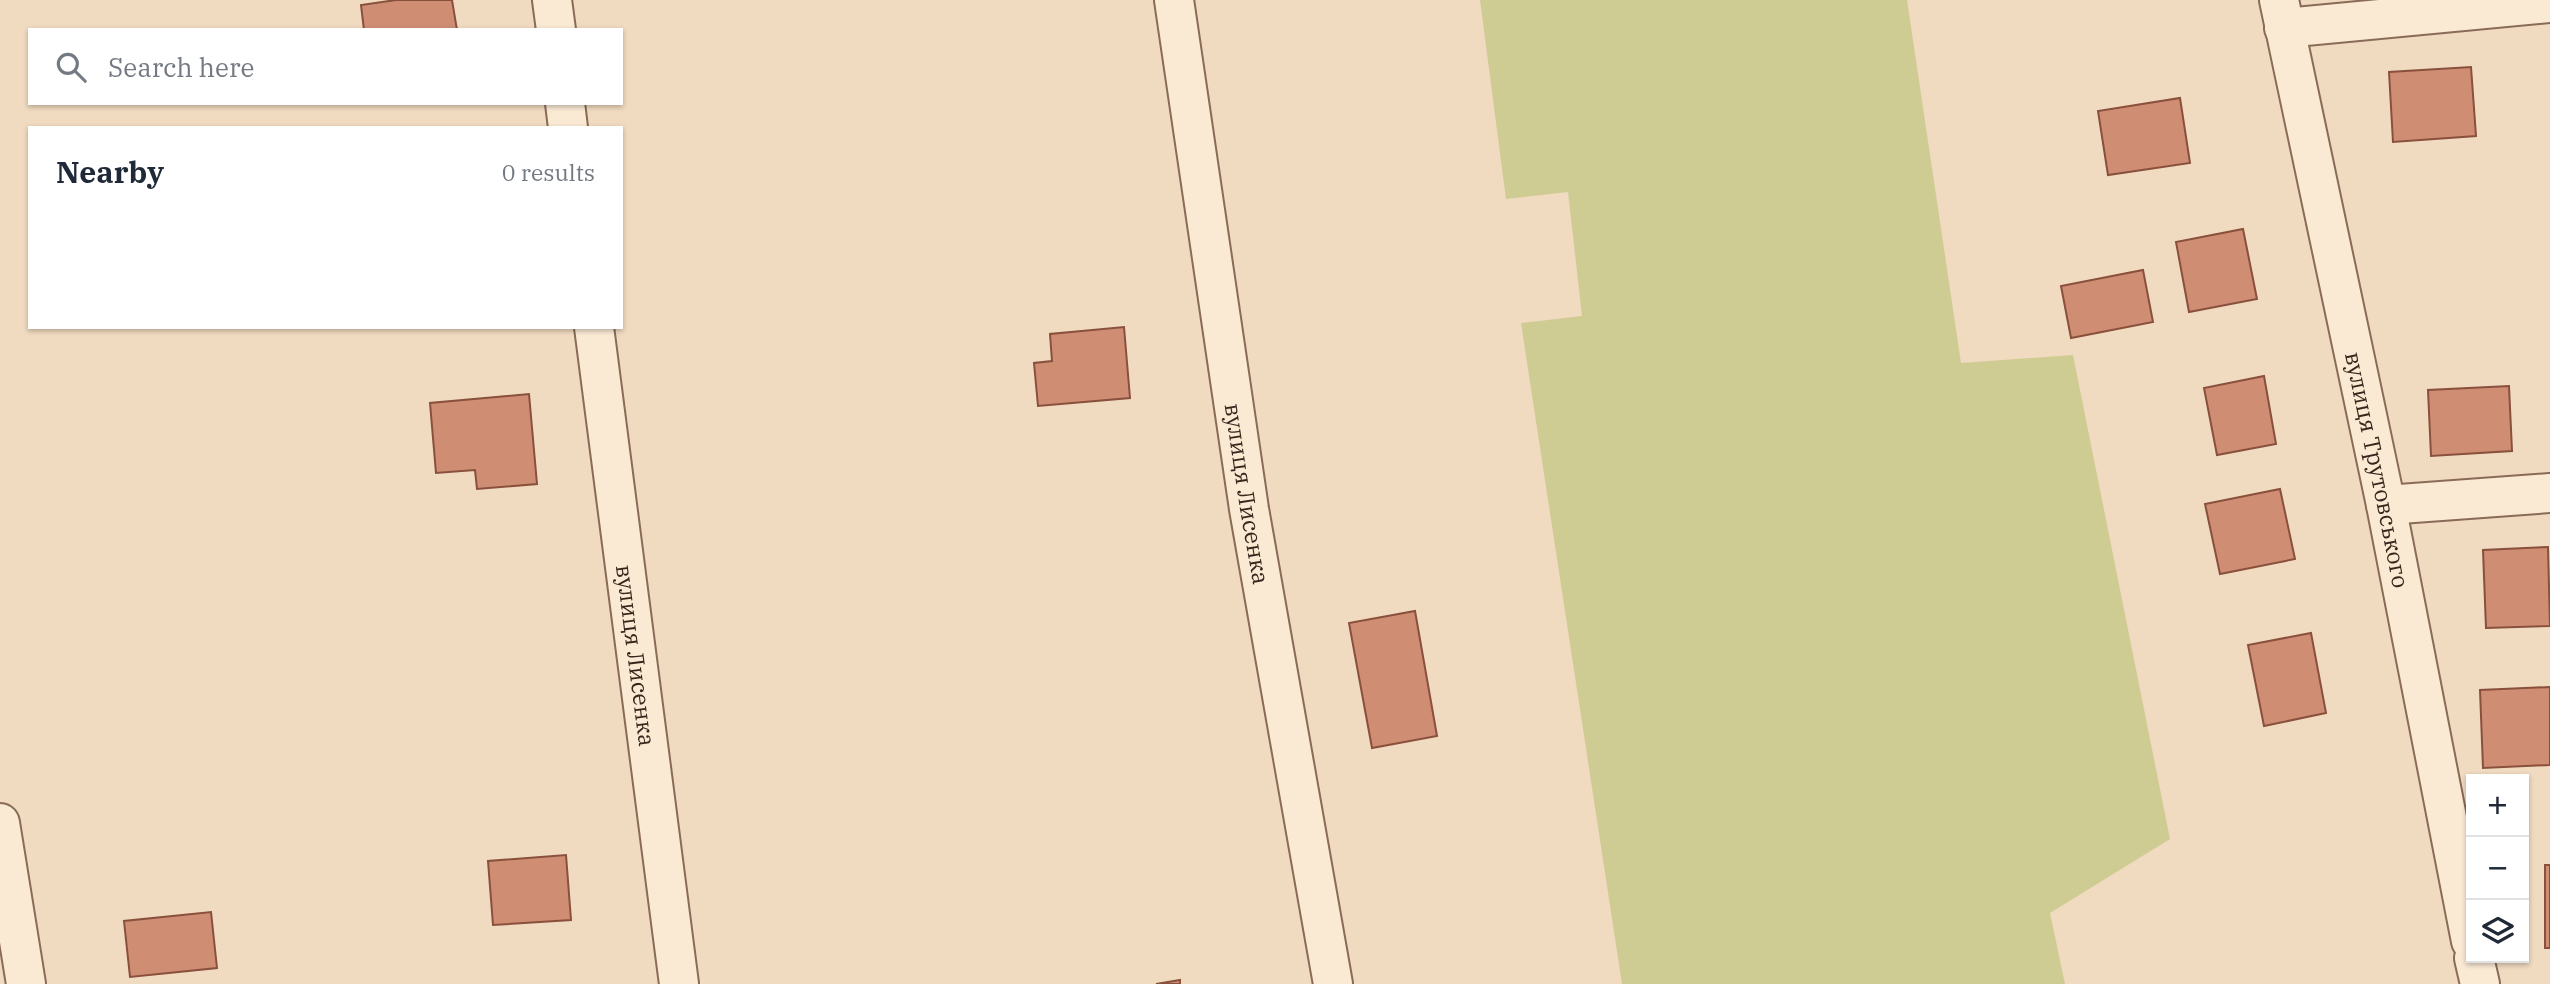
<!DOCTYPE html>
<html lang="en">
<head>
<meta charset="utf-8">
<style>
  body { margin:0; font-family:"IBM Plex Serif",serif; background:#f2f2f3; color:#1f2937 }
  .controls { position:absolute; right:21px; bottom:21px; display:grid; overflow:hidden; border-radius:0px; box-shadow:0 2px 5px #0004 }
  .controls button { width:63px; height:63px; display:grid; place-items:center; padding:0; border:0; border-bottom:2px solid #e0e1e3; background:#fff; color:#1f2937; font:35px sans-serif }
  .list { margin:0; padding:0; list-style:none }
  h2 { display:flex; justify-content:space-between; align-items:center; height:91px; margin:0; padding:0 28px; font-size:30px }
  h2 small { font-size:23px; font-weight:400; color:#747a83 }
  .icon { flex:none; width:38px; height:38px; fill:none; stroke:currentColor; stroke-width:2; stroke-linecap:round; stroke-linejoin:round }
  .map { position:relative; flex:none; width:2550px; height:984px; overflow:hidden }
  .search { position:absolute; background:#fff; box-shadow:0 2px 5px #0004; left:28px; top:28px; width:595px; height:77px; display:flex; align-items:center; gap:18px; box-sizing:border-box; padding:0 24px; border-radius:0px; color:#747a83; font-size:26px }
  .panel { position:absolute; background:#fff; box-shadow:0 2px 5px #0004; left:28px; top:126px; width:595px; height:203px; border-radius:0px }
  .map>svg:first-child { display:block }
  .green { fill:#cecc93 }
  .building { fill:#cf8d74; stroke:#89503c; stroke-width:2 }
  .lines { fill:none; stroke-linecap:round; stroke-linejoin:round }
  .minor-casing { stroke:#896b57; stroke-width:42 }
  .minor { stroke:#fae9d3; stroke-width:38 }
  .labels { text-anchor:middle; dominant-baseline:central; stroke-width:6; stroke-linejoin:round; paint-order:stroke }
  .street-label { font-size:23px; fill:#38261c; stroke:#f7e6cf }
</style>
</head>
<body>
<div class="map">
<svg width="2550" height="984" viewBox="0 0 2550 984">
  <rect width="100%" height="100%" fill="#f0dac0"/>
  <path class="green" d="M1480,0H1907L1961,363L2073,355L2170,839L2050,913L2065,984H1622L1521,323L1582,316L1568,192L1506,199Z"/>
  <path class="building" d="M396,0H452L457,30H364L361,5Z
    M2471,67L2476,136L2393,142L2389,72Z
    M2180,98L2190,163L2108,175L2098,111Z
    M2243,229L2257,299L2189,312L2176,242Z
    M2143,270L2153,322L2071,338L2061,286Z
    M1124,327L1130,398L1038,406L1034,363L1052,361L1050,334Z
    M2264,376L2276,444L2217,455L2204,388Z
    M2509,386L2512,451L2431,456L2428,390Z
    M529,394L537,484L477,489L475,470L436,473L430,403Z
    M2280,489L2295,559L2220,574L2205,504Z
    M2548,547L2550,626L2486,628L2483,550Z
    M1415,611L1437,736L1372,748L1349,623Z
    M2311,633L2326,713L2264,726L2248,645Z
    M2550,687V765L2483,768L2480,690Z
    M566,855L571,920L493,925L488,861Z
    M2545,865H2550V948H2545Z
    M211,912L217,968L130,977L124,921Z
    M1180,980V984H1156Z"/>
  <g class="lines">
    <g class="minor-casing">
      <g id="minor">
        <path d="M552,0L556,30"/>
        <path id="s1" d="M1174,0L1249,509L1333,984"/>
        <path id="s2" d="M2279,0L2386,505L2471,941"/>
        <path d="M2284,28L2550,3"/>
        <path d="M565,103L568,128"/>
        <path id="s3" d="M594,327L679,984"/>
        <path d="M2386,505L2550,493"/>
        <path d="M0,823L26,984"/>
        <path d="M2474,958L2480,984"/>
      </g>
    </g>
    <use href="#minor" class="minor"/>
  </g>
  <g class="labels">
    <g class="street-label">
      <text stroke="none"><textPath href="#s2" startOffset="480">вулиця Трутовського</textPath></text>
      <text stroke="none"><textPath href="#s1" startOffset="499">вулиця Лисенка</textPath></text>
      <text stroke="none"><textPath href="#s3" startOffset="331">вулиця Лисенка</textPath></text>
    </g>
  </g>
</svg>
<div class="controls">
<button>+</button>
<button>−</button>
<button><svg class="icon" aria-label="layers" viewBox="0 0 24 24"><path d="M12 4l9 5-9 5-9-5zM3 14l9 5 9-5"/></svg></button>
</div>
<div class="search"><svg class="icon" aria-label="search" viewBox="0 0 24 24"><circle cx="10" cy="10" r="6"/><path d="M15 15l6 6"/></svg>Search here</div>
<section class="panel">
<h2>Nearby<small>0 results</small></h2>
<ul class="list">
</ul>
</section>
</div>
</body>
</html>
